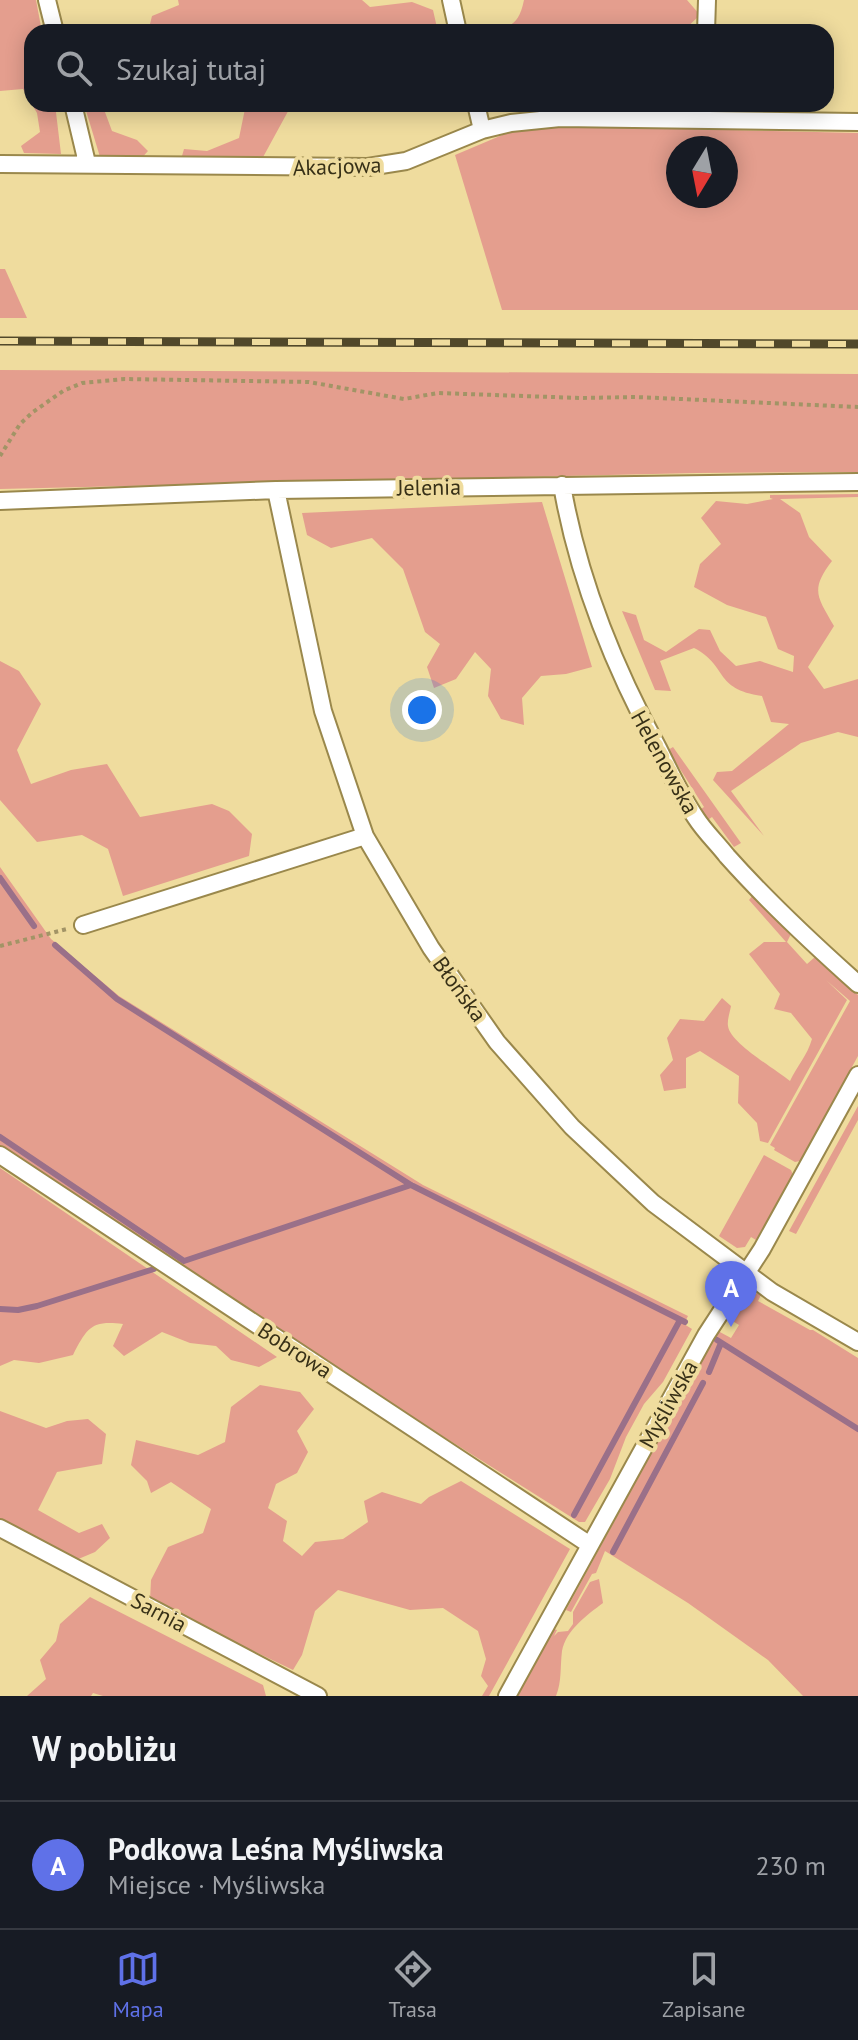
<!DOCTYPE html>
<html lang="pl">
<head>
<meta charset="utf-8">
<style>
  body { margin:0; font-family:"PT Sans",sans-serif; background:#20242c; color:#f1f3f6 }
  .compass { position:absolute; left:666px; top:136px; width:72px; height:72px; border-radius:50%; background:#171b24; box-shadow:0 4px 20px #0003; rotate:190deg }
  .you { position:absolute; left:422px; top:710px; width:28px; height:28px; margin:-20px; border:6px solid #fff; border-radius:50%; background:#1a73e8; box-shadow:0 0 0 12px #1a73e833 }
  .badge { display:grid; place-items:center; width:52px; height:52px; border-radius:50%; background:#5f71e8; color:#fff; font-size:26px; font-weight:700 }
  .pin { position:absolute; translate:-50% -66px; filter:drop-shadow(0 2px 4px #0008) }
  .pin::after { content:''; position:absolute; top:42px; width:28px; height:24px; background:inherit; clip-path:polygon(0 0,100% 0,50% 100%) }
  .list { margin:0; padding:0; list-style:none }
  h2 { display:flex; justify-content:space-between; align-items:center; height:104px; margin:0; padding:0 32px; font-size:34px }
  h2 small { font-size:26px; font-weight:400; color:#9ea1a6 }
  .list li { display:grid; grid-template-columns:52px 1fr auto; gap:24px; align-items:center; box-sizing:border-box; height:128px; padding:0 32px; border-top:2px solid #363941 }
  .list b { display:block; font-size:30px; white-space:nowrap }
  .list p { margin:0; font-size:26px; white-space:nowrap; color:#9ea1a6 }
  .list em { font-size:26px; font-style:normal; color:#9ea1a6 }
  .icon { flex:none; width:44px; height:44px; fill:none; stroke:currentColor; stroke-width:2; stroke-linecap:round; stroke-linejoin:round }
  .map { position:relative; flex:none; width:858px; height:1696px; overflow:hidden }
  .search { position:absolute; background:#171b24; box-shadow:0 4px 20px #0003; left:24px; right:24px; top:24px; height:88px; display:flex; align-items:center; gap:20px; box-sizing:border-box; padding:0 28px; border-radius:24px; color:#9ea1a6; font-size:30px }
  .sheet { height:232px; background:#171b24 }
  nav { display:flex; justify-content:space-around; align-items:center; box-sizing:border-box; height:112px; border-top:2px solid #363941; background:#171b24; font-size:22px; color:#9ea1a6 }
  nav a { display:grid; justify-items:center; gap:4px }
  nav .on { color:#5f71e8 }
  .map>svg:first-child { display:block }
  .green { fill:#e49e8e; fill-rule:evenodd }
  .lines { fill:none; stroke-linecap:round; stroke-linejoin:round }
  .stream { stroke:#9a7089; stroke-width:6 }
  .minor-casing { stroke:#9a884c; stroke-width:20 }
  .path { stroke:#a29466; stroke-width:4; stroke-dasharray:4 4; stroke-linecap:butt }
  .minor { stroke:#fff; stroke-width:16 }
  .rail-casing { stroke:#51482a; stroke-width:9 }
  .rail { stroke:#efdc9e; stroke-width:6; stroke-dasharray:18; stroke-linecap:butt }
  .labels { text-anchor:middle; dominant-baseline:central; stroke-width:8; stroke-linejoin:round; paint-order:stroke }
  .street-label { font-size:22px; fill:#373017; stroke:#efdc9e }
</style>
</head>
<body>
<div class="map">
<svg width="858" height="1696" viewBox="0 0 858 1696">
  <rect width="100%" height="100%" fill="#efdc9e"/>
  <path class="green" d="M0,0H36L42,32H32V104H55L61,154L24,153L21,146L40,132L37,113L23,89L0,91Z
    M178,0H362L370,7L412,2L433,10L438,32H148L152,16L179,5Z
    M524,0H687L700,15L682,32L639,28L627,32H478V30C506,28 518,30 524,0Z
    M84,104H102L112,131L137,140L148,151L139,161L100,157Z
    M246,104H292L262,159L182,156L184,149L207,151L239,138Z
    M489,104H681L682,114L510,108Z
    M561,126L858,133V310H502L455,155L512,131ZM726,148V196H678V148Z
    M0,269H5L27,318H0Z
    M0,370L858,374V472L697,473L0,489Z
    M858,494V497L780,499L800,513L809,537L832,561C810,590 817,596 834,626L808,667L824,689L858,679V737L838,732L801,743L731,791L764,836L713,780L717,772L732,771L789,724L771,722L762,696C713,689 728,665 694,648L660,661L671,691L655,690L622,611L636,615L644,640L666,652L699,629L710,630L720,651L736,666L760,661L793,672L794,656L778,649L766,617L727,605L694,587L700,564L721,544L701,518L716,501L747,504L773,499L770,498V495Z
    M542,502L592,667L566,674L541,676L522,698L524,725L501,719L488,696L491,669L475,652L456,679L434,688L427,667L440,644L425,632L403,569L372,538L331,548L307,535L302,513Z
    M0,661L19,671L41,704L17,750L31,784L71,770L107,764L140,817L212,804L229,811L252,834L249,856L123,896L108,849L82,835L37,842L0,800Z
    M673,747L741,843L734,847L712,817L705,822L698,811L704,807L668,750Z
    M0,867L51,939L119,996L423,1185L688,1316L684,1324L692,1329L663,1382L644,1404L626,1437L610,1479L585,1522H579L179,1270L0,1151Z
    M753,895L791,934L787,942L807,964L815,957L858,995V1056L800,1161L795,1162L774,1150L775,1148L770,1145L850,1001L826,980L847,1000L768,1143L760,1141L757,1123L738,1103L739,1076L700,1051L686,1058V1088L664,1091L660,1075L673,1060L667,1038L680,1019L704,1021L722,998L731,1006C730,1012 727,1020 728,1026C730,1043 774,1068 790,1081C797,1066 807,1056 812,1039L791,1013L774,1009L780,994L749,954L764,942H786L749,900Z
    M858,1106V1120L796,1234L789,1231Z
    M764,1155L791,1170L793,1175L756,1240L751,1237L745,1247L737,1248L719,1236Z
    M0,1168L277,1357L259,1367L231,1360L216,1346L190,1343L162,1332L124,1356L113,1346L123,1324C91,1320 87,1328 73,1355L39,1363L14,1360L0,1366Z
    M753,1292L761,1295L758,1301L810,1330H813L858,1358V1696H803L768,1660L688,1603L605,1551L596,1573L592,1574L571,1612L566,1610L718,1331L731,1338L739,1325L726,1317L740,1297Z
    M260,1385L300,1392L314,1409L297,1431L308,1452L297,1473L276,1484L268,1508L287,1521L283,1541L302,1556L315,1542L343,1539L368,1522L364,1501L382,1492L421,1504L429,1497L461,1481L570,1549L489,1696H482L488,1686L481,1676L486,1659L478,1631L443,1608L410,1610L338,1590L315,1611L302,1655L293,1670L150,1601L151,1580L168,1547L203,1533L211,1509L171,1482L151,1493L147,1481L131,1465L136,1440L198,1455L225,1442L231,1407Z
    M0,1411L46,1428L67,1421L88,1419L106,1434L102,1464L57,1472L38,1510L79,1533L102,1524L110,1538L95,1552L76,1560L0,1518Z
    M599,1579L603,1603C587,1615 566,1630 562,1651C560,1667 562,1681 556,1696H518L554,1629L557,1630L554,1636L558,1632L568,1631L573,1624V1612L590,1582Z
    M90,1597L263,1685L266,1696H103L93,1693L91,1696H27L46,1679L40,1660L56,1641L60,1624Z"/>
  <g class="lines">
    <path class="stream" d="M0,878L34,926
      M55,945L117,999L411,1185L685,1322
      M0,1137L184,1261L411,1185
      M0,1309L18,1310L37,1306L154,1269
      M717,1340L858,1429
      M709,1372L721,1343
      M574,1515L680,1320
      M613,1552L703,1383"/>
    <g class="minor-casing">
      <path id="minor" d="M47,0L55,32
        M451,0L458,32
        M706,32L707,0
        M73,104L87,163
        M476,104L482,130
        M0,164L368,167L406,161L482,130L511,123L560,118L858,122
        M562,485C578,579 613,665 658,748C670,772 681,796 696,818C705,832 717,843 727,856C768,902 812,943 858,984
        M276,490L323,711L365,836L431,948L497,1042L572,1127L653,1203L772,1292L858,1342
        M0,501L276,490L858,482
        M83,925L365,836
        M0,1155L590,1545
        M0,1528L318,1696
        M507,1696L706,1335L762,1249L858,1075"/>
    </g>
    <path class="path" d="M0,456L20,424L33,412L63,391L82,383L125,379L309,382L404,399L438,393L580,398L636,397L858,407
      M0,946L67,929"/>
    <use href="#minor" class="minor"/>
    <g class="rail-casing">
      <path id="rail" d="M0,341L858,344"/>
    </g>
    <use href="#rail" class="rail"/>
  </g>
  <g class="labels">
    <g class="street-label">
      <text transform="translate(337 166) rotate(-2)">Akacjowa</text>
      <text transform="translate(429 487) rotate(-1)">Jelenia</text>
      <text transform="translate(665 762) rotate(61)">Helenowska</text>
      <text transform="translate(460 989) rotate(54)">Błońska</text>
      <text transform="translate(295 1350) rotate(33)">Bobrowa</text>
      <text transform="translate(668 1404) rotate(-61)">Myśliwska</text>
      <text transform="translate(159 1612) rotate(28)">Sarnia</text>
    </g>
  </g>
</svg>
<svg class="compass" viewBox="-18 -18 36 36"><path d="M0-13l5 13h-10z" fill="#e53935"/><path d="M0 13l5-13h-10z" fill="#9ea1a6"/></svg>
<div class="you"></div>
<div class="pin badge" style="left:731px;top:1327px">A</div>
<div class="search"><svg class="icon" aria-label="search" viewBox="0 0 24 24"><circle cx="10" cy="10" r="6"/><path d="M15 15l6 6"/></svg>Szukaj tutaj</div>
</div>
<section class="sheet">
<h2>W pobliżu<small></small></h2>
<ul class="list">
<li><span class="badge">A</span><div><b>Podkowa Leśna Myśliwska</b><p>Miejsce · Myśliwska</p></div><em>230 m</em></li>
</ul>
</section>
<nav>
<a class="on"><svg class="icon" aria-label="map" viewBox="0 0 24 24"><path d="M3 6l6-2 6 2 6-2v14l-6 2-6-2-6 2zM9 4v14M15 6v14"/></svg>Mapa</a>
<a><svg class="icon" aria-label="directions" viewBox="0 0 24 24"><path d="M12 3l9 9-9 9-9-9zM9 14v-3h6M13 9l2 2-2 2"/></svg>Trasa</a>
<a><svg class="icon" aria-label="saved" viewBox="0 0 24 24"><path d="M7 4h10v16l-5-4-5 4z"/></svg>Zapisane</a>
</nav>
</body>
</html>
